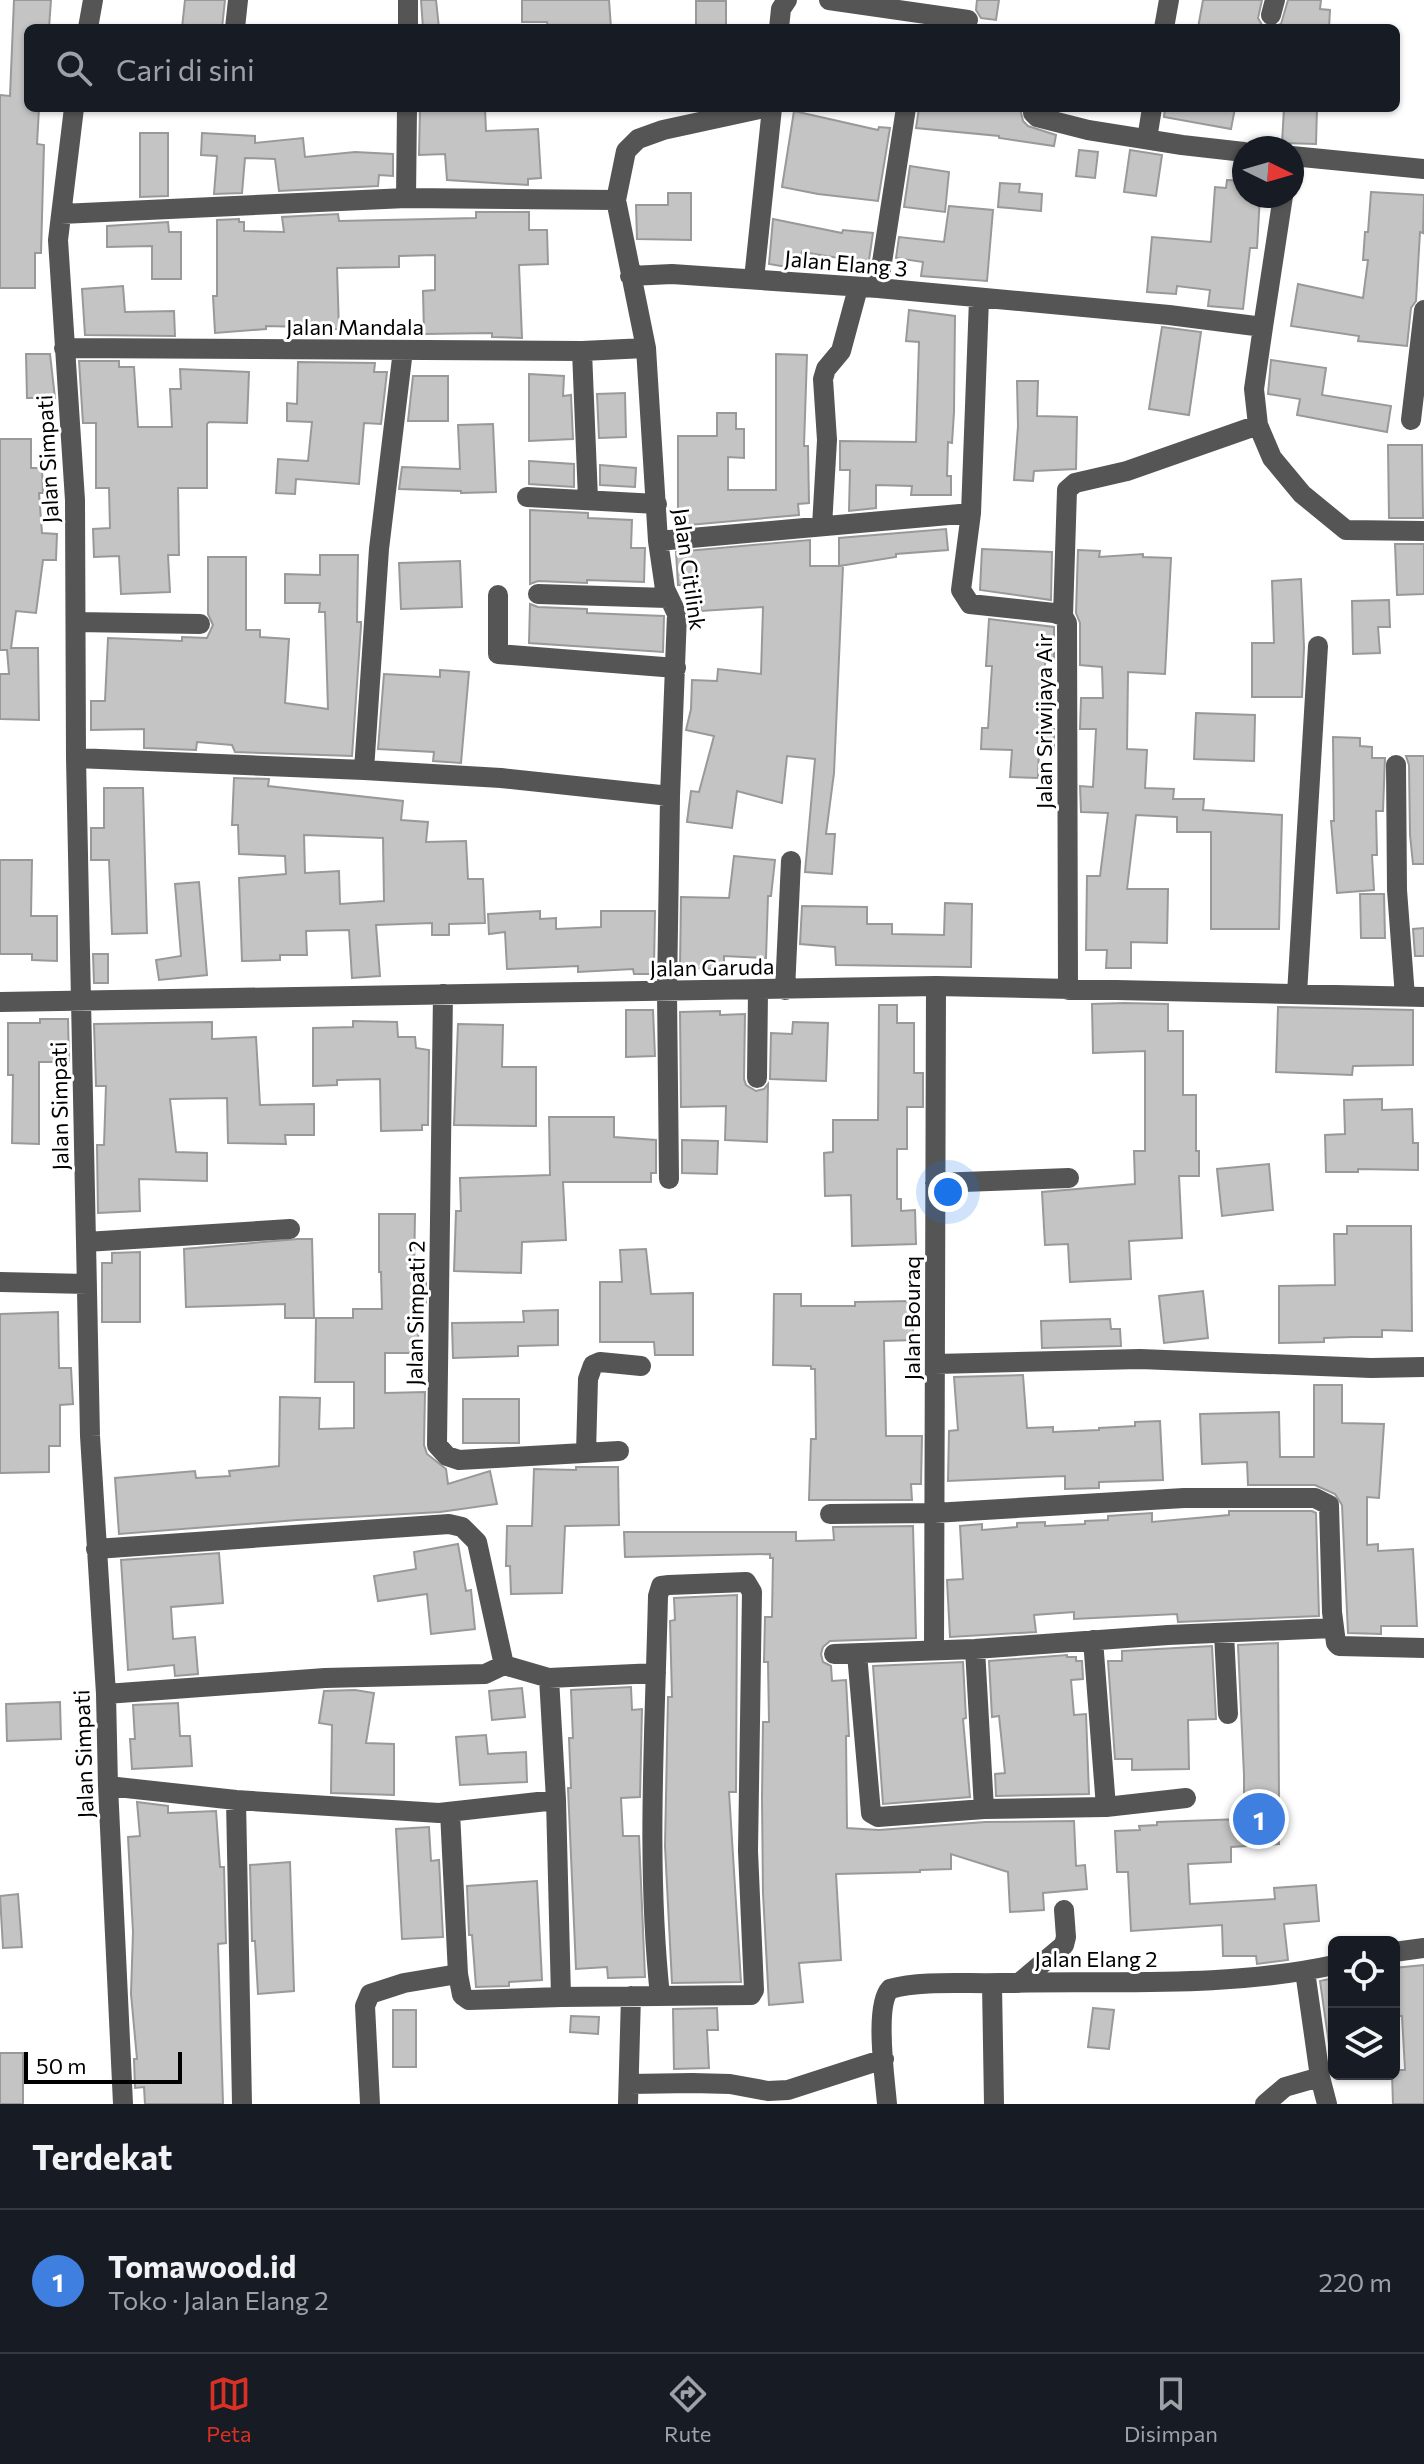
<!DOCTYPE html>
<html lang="id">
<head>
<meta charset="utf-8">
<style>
  body { margin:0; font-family:Commissioner,sans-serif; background:#20242c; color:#f1f3f6 }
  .controls { position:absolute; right:24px; bottom:24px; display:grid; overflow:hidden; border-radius:12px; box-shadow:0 2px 6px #0004 }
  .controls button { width:72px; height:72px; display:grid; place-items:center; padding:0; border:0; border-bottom:2px solid #363941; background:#171b24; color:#f1f3f6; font:40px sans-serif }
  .compass { position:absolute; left:1232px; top:136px; width:72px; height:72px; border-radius:50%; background:#171b24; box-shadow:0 2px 6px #0004; rotate:95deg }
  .scale { position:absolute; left:24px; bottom:20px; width:158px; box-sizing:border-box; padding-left:8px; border:4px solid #000; border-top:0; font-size:22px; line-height:28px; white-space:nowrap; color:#000; -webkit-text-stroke:6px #fff; paint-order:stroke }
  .you { position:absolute; left:948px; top:1192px; width:28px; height:28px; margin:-20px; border:6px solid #fff; border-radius:50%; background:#1a73e8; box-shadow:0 0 0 12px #1a73e833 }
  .badge { display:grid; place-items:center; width:52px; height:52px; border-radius:50%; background:#d93025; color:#fff; font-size:26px; font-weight:700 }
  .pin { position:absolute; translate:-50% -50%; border:4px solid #fff; box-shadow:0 2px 8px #0006 }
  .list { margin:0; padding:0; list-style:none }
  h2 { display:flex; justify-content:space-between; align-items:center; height:104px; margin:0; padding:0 32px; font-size:34px }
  h2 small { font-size:26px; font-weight:400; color:#9ea1a6 }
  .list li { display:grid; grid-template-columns:52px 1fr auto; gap:24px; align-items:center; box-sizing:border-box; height:144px; padding:0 32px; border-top:2px solid #363941 }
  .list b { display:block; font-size:30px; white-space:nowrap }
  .list p { margin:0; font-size:26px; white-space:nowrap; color:#9ea1a6 }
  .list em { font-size:26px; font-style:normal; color:#9ea1a6 }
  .icon { flex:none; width:44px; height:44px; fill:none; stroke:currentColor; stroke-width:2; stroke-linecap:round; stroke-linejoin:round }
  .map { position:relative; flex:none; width:1424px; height:2104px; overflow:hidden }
  .search { position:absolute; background:#171b24; box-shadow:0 2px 6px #0004; left:24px; right:24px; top:24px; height:88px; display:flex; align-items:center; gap:20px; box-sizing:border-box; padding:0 28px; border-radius:12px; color:#9ea1a6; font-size:30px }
  .sheet { height:248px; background:#171b24 }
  nav { display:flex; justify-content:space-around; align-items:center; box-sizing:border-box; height:112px; border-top:2px solid #363941; background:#171b24; font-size:22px; color:#9ea1a6 }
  nav a { display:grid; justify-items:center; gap:4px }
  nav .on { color:#d93025 }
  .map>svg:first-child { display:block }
  .building { fill:#c4c4c4; stroke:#999; stroke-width:2; fill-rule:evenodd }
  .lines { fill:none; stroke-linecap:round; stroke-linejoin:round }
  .minor { stroke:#555; stroke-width:20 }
  .labels { text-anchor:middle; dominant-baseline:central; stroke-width:6; stroke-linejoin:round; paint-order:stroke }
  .street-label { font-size:22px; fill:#000; stroke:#fff }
</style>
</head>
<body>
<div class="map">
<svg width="1424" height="2104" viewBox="0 0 1424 2104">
  <rect width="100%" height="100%" fill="#fff"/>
  <path class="building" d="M14,0H51L49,28H28V108H39L37,144L44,145L41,253H35V288H0V95L10,96Z
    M185,0H225L222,28H182Z
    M421,0H436L439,28H423Z
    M522,0H609L611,28H548L547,22H522Z
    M977,0H999L996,20L981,18L976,10Z
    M1203,0H1262L1258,18L1262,25L1268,28L1281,24L1288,0H1321L1320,9L1330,10L1329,28H1198Z
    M696,1H726V26H696Z
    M420,108H485L486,131L538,129L541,178L528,179V185L447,180L445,154L419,155Z
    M919,108H1020L1023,121L1028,126L1056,135L1054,146L999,138V136L916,128Z
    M1165,108H1235L1231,129L1164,117Z
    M1284,108H1317L1316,144L1282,143Z
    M794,111L878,130L879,127L890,128L878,201L818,194L782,187Z
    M140,133H168V196L140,197Z
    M202,133L255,136V143L303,138L305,157L355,152L393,154V176L379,175L378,186L279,191L275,159L245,158L242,193L214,194L217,156L201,155Z
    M1079,150L1098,152L1095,178L1076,176Z
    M1130,150L1162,155L1156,196L1124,192Z
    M910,166L949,172L945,212L904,207Z
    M1227,180L1244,181V196H1260L1257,248H1250L1243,309L1208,306L1210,290L1177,286L1176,294L1147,292L1152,237L1211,242L1215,187L1226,188Z
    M1000,183L1020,184L1019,192L1042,194L1041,211L998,207Z
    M1371,192L1424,195L1423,233L1420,232L1416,301L1411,308L1407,346L1358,341L1359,336L1291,326L1298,284L1363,298L1368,260H1363L1365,232H1368Z
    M668,193H691V240L637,239L636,205H668Z
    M949,206L993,210L987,281L921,276L923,262L896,258L899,237L944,242Z
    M476,212H529V230H547L548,264L519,265L522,338L492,337V333L424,334L423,291L435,290V255L399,256V267L337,268L339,329L304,330V327L266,326V329L215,333L213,296H217V220L239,219V222H244V231L284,232L282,217L338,214L339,221L476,218Z
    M773,219L842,233L843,230L873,233L868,267L839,264V258L802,252L799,269L769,264Z
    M168,222L169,232H181V279H152V246L107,247V226Z
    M123,286L125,312L174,311L175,336L85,335L82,289Z
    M909,310L955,316L954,412L952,443L948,442L947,476H951V495H911L912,486L876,485V508L849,511L850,470H840V441L916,442L919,342L906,341Z
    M1162,327L1201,332L1189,415L1149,409Z
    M26,354H50L55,398H27Z
    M776,354L807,355L804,446H808L809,503L798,504L799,515L678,526V436H717V413H736V429H744V458L728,457V490H776Z
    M1271,360L1326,368L1322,395L1391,406L1387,432L1297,415L1300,399L1268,394Z
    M79,361H119V367H134L138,427H172L170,389H181L180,369L249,372L247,423L209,422L207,424V488H178L179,555H168L170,592L121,594L119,556L94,557L93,529L110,528L109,488H96V423H83Z
    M298,362L375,363L374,372H387L381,424L364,423L359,484L296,479L295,494L276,493L278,459L308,461L312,422L287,421V403L297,404Z
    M529,374L564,376L563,396L571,395L573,439L529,441Z
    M413,376H448V421H408Z
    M1017,381H1038L1037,416L1077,417L1076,469L1034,471L1033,481L1014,480L1018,426Z
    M625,393L626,437L599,438L597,394Z
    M493,424L496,492L461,493V491L399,489L402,467L460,469L458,425Z
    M0,439H31V468H42L43,493H39L42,533L57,534L56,560H43L36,613L16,611L11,648H38L39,720L0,719V674H9L7,650H0Z
    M1388,445H1422L1423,518H1389Z
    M529,461L574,464V487L529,484Z
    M600,465L636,468L635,487L600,485Z
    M530,510L588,513V518L632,520L631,548H645L644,582L587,580V583L538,581L530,584Z
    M946,529L948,550L896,554V557L839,566V538Z
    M810,540V566H843L834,773L826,834H835L832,874L805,872L815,759L787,756L782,803L737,791L732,828L687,822L691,791L699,792L714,736L686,730L691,709L692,680L717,681L718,669L761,674L763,607L701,611L700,586L678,585L676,552Z
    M1395,544H1424V594L1397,595Z
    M982,549L1052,552L1051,600L980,590Z
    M1078,550L1100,551L1099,557L1143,554V557L1171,558L1165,674L1128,672L1127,749L1147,750L1145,788L1174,789L1173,799H1204L1203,810L1282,815L1279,929H1211V832H1177V817L1136,815L1127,889H1168L1167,943L1131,942V968H1106L1107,950H1086L1087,876H1100L1108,813L1081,812L1080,786L1093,787L1096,729H1080L1081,698H1103L1102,667L1080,665V623L1076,613Z
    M320,555H358L357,622H361V626L352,756L235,752L232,745L197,742L196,750L144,748V729L91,730V701H105L108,638L182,641V637L207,638L213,625L208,614V557H246V630H260V637L289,639L285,703L328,709L325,612H319L320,603H285V574L320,575Z
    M460,561L462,607L401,609L399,563Z
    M1301,579L1304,647L1302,697H1252V643H1274L1272,581Z
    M1389,600L1390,627H1378L1380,653L1353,654L1352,601Z
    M530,604L538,607L587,609V613L664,616L663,652L529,643Z
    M989,619L1054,627V663L1045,662L1042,729H1054V751L1039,750L1038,778L1010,777L1012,750L981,749L982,728H988L992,666H986Z
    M440,670L469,672L461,763L433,761L434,752L378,749L384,674L440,677Z
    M1196,713L1255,715L1254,761L1194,759Z
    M1333,737L1360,738V746L1372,747V758H1385L1383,811H1376L1377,855H1372L1374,890L1337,893L1331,821H1334Z
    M1406,756H1424V864H1413L1410,835L1409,765Z
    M234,778L269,779L268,786L403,801L401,820L428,822L426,842L466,841L468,879H483L485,923L449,924V935H432V923L376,925L380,976L352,978L349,930L306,931L307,955H280V960L242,961L239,878L286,874L285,856L239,854L238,825H232ZM304,835L383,838L384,901L340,904L339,871L305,873Z
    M104,788H143L147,933L112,934L109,860H91V828H104Z
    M734,856L775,860L771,896H768L766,958L724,956V969L680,968L681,897L729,898Z
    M0,860H32L31,916H57V961L32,960V954H0Z
    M199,882L207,975L159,980L156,960L181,956L175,884Z
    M1360,894H1384L1385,938H1361Z
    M945,903L972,904L971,967L836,965L835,947L800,944L802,906L867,907V924H892V934L944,935Z
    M540,911V919L556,918V929L601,927V911H655L654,967H651L652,974H634L633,969L578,972V966L507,969L505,932L489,934L488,914Z
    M1424,928V956H1415L1413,929Z
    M93,954H108V983H94Z
    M1124,1003L1168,1004V1031H1183V1095H1196V1151H1199V1176H1179L1182,1238L1129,1241L1131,1279L1070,1282L1068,1244L1045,1245L1042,1192L1135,1184L1134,1151H1145V1051L1093,1053L1092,1004Z
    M879,1005H897V1023H914V1073H923V1107H907V1149H897V1199H901V1211L915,1210L916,1244L852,1246L851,1195L825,1196L824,1153L833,1152V1120H878Z
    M1278,1007L1413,1010V1065L1353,1066L1352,1075L1276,1072Z
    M626,1010H653L655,1056L626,1057Z
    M720,1011V1015L745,1014L744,1079L746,1085L756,1091L764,1089L768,1084L767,1142L725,1140L726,1106L681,1107L680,1012Z
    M40,1019H68L69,1062H39V1144L12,1143L13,1075H8V1023H40Z
    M353,1021L397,1022L398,1037H415L416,1048L429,1050L428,1125H422V1130L381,1131L380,1079L337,1080V1085L313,1086V1028L353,1027Z
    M212,1022V1039L256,1037L260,1105L314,1104V1135H285L286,1144L228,1143L227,1098L170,1099L176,1152L207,1153V1181L139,1179L140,1211L98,1213L97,1145H104L106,1086H96L94,1024Z
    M793,1022L828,1023L826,1081L770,1079L771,1033L792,1034Z
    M458,1024L503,1025L502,1067H536V1126L454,1125Z
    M1382,1099V1110L1412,1109L1413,1143H1418V1170L1358,1169V1172H1326L1325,1135L1345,1134L1344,1100Z
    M549,1117H614V1137L656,1140V1173H651V1182H563L566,1240L522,1242L521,1273L454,1271L456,1211H461L460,1178L550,1175Z
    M682,1140L718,1141L717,1174L682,1173Z
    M1269,1164L1273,1210L1222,1216L1217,1169Z
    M379,1214H415L414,1274H426V1303H419L418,1353H385V1393L425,1392L424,1445L427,1454L446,1469L448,1484L490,1471L497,1504L440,1512L297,1520L119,1534L115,1478L195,1471L196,1478L230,1476L229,1471L279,1466L280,1397L320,1398L319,1429L354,1428V1382H315L316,1318H353V1309H382L381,1272H379Z
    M1347,1226H1411L1412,1331L1382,1330V1337H1352L1324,1338V1342L1279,1343V1286L1335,1285L1334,1234H1347Z
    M298,1239H312L314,1318H285V1304L186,1307L184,1249Z
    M646,1249L651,1294L693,1293V1355H655L654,1342H600V1282H622L620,1250Z
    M140,1252V1322H102V1263H112V1253Z
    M1203,1291L1208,1338L1164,1343L1159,1296Z
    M774,1294H801V1306H855V1302L913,1301V1340L884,1341L886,1436H922L921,1484H911L912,1500H809L811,1439H816L815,1369H811V1366L773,1365Z
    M558,1310V1345L518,1346V1356L453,1358L452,1323L524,1322L523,1311Z
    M58,1312L59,1368H71L73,1404L60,1405V1446H49V1472L0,1473V1314Z
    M1110,1319L1111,1329H1120L1121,1346L1042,1348L1041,1321Z
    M1023,1375L1027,1428L1053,1427V1432L1099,1430V1428L1135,1426V1422L1160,1421L1163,1480L1099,1482V1488L1065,1489V1476L948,1481L949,1431L958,1430L954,1377Z
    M1314,1385H1342V1423L1384,1424L1379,1498L1367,1497V1545L1378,1544V1551L1413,1549L1417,1626H1381V1634L1348,1633L1342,1505L1335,1494L1315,1485H1248L1247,1462L1202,1464L1200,1414L1279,1412L1280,1457H1314Z
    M463,1399H519V1443H463Z
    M576,1467H618L619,1525L565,1526L562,1593L511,1594L510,1566H506L507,1526H532L534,1469L576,1470Z
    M1229,1511H1312L1316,1513L1319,1616L1178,1622L1177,1614L1074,1619V1612L1034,1615L1036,1632L950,1637L947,1580L963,1579L960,1526L982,1524V1530L1017,1527V1523L1045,1522V1526L1085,1524V1521L1108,1520V1516L1152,1513V1522L1229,1515Z
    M913,1526L916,1638L830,1641L823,1647L821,1654L823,1662L831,1666L832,1681L846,1680L849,1736H846L847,1828L879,1830L985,1822L1074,1821L1076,1866L1085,1865L1087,1889L1043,1893L1044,1910L1010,1912L1008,1872L951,1854V1869L920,1870V1872L836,1874L841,1960L799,1963L803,2002L769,2005L763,1893L762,1798L763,1722H769L768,1662H764L765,1617H772L773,1558H770V1554L625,1557L624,1532H796V1541L834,1540L833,1527Z
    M458,1544L466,1591L471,1590L475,1629L431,1634L427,1594L378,1601L374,1576L416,1569L414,1552Z
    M219,1553L223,1603L171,1607L173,1639L195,1637L198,1674L175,1676L174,1665L128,1670L121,1560Z
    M737,1595L736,1792H729L741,1982L672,1983L665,1846L668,1697H672L670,1621L675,1620L674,1598Z
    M1278,1643L1279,1803H1276L1279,1844L1231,1847V1862L1188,1864L1190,1904L1275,1899L1274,1888L1316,1885L1319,1921L1284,1924L1288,1960L1257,1964L1256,1956H1223L1222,1925L1131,1931L1128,1872H1117L1115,1831L1140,1830L1139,1826L1157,1825V1822L1242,1819L1241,1809H1244V1775L1238,1645Z
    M1212,1646L1216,1719L1188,1720L1189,1769L1132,1770V1759H1115L1108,1661H1122V1651Z
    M1067,1655V1657H1076V1661H1082L1083,1679L1071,1680L1074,1715L1086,1714L1089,1794L996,1796L995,1774L1005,1773L999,1716L992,1717L989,1661Z
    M963,1662L966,1718L963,1719L970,1797L883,1804L873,1666Z
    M631,1687L632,1710L642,1709L640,1797L621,1798L623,1836H639L645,1977L608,1978L607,1967L576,1969L568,1788H571L569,1738H573L571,1690Z
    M522,1688L525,1717L492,1720L489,1691Z
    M355,1690L374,1693L366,1743L394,1744V1795L331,1793L332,1725L319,1723L324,1691Z
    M60,1702L61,1739L7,1741L6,1704Z
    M178,1703L180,1736H190L192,1766L132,1769L130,1739H135L133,1705Z
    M486,1735L488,1754L526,1752L527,1782L460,1785L456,1737Z
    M137,1802L168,1806V1813L216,1811L220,1867H224L226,1943L218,1944L223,2104H145L144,2087L135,2088L134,2059H137L131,1994L133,1932L128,1837L140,1836Z
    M429,1827L431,1861L439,1860L443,1937L402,1939L396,1829Z
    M290,1862L294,1991L258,1994L255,1941H252L250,1865Z
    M537,1881L542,1980L509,1982V1986L476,1987L472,1935H469L467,1886Z
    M18,1894L22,1947L3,1948L0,1896Z
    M1424,1965V2104H1393L1392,2074L1394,2070H1405L1402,2016H1394V1968Z
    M1334,1978V2051H1330L1320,1981Z
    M717,2008L718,2030H707L709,2068L674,2069L673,2009Z
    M1093,2008L1114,2010L1109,2049L1088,2047Z
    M393,2010H416V2067H393Z
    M571,2016L599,2017L598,2034L570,2032Z
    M0,2053H23V2104H0Z"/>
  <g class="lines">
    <path class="minor" d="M829,0L968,20
      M1271,15L1275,0
      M88,28L93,0
      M235,28L238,0
      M408,28V0
      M779,28L781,9L787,0
      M1164,28L1169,0
      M74,108L58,240L75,500L76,758L90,1436L106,1694L108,1786L123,2104
      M1033,108V113L1037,117L1088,130L1182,145L1244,152
      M1147,139L1152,108
      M1292,156L1424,169
      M406,198L407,108
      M61,214L406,198L616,200
      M630,276L672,274L878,288L1169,315L1263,327L1283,196
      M754,279L772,108
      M878,288L906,108
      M979,299L971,513L961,590L970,604L1054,613L1063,616L1067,623L1068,990
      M1263,327L1254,389L1258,425L1272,458L1302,494L1346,530L1424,531
      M64,348L582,351L646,348
      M582,351L588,499
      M1411,420L1424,310
      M527,497L657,504
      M822,526L827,440L823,379L826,369L841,351L858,288
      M658,541L971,513
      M538,594L667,598
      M498,595V654L676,668
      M1063,616L1067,490L1075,483L1127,471L1258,425
      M76,622L200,624
      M76,758L364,770L379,549L403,350
      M1396,765L1397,890L1405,997
      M364,770L501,778L670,796
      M785,990L791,861
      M443,994L437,1445L447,1456L459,1460L619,1451
      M1297,994L1318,646
      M0,1002L936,986L1424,997
      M757,1078L758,991
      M669,1179L667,992L670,796L677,614L665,589L658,541L646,348L616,200L626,151L638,139L663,130L764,108
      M935,1183L1069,1178
      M86,1242L290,1229
      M0,1282L87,1284
      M935,1364L1140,1359L1371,1368L1424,1367
      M586,1453L588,1379L593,1365L600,1362L641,1366
      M830,1514L934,1513L1184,1498H1315L1329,1505L1332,1612L1336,1643L1339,1646L1424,1648
      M96,1549L449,1524L462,1527L477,1542L504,1665L549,1678L556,1800
      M1224,1633L1228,1714
      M975,1649L984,1809
      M934,1650L936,986
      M834,1654L975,1649L1168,1635L1333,1628
      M857,1654L871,1813L878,1817L984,1809L1106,1807L1093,1640
      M549,1678L656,1673
      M106,1694L325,1678L485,1674L504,1665
      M108,1786L236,1800L439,1813L556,1800L561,1997
      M236,1800L242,2104
      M1106,1807L1186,1798
      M450,1812L458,1974L462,1995L469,2000L561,1997L751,1995L754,1990L748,1851L752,1592L746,1582L669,1585L661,1586L658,1596C655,1730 646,1863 660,1996
      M1394,1952L1424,1948
      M1019,1983L1064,1945L1066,1937L1064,1910
      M992,1984L994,2104
      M1320,2077L1327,2104
      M629,2084L692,2083L730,2084L768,2091L788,2090L884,2059
      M370,2104L365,2006L370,1994L404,1983L458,1974
      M628,2104L631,1996
      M887,2104C885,2079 874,2006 890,1989C922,1980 966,1984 1000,1983C1113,1980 1222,1989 1334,1965
      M1265,2104L1285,2087L1320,2077L1305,1971"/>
  </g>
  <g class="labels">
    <g class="street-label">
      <text transform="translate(846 263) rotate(5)">Jalan Elang 3</text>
      <text x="355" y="326">Jalan Mandala</text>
      <text transform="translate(47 459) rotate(-93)">Jalan Simpati</text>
      <text transform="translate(690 569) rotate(82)">Jalan Citilink</text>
      <text transform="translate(1043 721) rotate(-90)">Jalan Sriwijaya Air</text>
      <text transform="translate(712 967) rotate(-1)">Jalan Garuda</text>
      <text transform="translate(59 1106) rotate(-91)">Jalan Simpati</text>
      <text transform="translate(415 1313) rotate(-89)">Jalan Simpati 2</text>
      <text transform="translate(911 1318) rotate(-90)">Jalan Bouraq</text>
      <text transform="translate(83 1754) rotate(-92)">Jalan Simpati</text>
      <text x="1096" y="1958">Jalan Elang 2</text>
    </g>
  </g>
</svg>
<div class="controls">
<button><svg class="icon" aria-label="locate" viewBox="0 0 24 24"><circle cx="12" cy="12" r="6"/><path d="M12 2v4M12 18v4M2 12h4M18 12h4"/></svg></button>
<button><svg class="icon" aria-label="layers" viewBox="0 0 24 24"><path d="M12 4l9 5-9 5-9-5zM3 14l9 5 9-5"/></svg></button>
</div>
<svg class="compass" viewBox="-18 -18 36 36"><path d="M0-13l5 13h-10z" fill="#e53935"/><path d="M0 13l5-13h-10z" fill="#9ea1a6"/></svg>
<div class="scale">50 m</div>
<div class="you"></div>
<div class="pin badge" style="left:1259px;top:1819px;background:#3f7fe0">1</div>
<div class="search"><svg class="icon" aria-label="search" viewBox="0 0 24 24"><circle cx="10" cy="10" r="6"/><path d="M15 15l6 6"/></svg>Cari di sini</div>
</div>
<section class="sheet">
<h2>Terdekat<small></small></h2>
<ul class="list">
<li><span class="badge" style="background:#3f7fe0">1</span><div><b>Tomawood.id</b><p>Toko · Jalan Elang 2</p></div><em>220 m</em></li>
</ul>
</section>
<nav>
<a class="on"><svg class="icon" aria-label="map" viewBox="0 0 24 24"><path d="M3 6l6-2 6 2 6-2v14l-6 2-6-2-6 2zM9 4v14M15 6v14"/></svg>Peta</a>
<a><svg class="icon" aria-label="directions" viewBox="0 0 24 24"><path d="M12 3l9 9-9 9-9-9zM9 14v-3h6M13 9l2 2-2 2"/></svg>Rute</a>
<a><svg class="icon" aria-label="saved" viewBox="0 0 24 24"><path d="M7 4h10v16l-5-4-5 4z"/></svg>Disimpan</a>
</nav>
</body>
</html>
